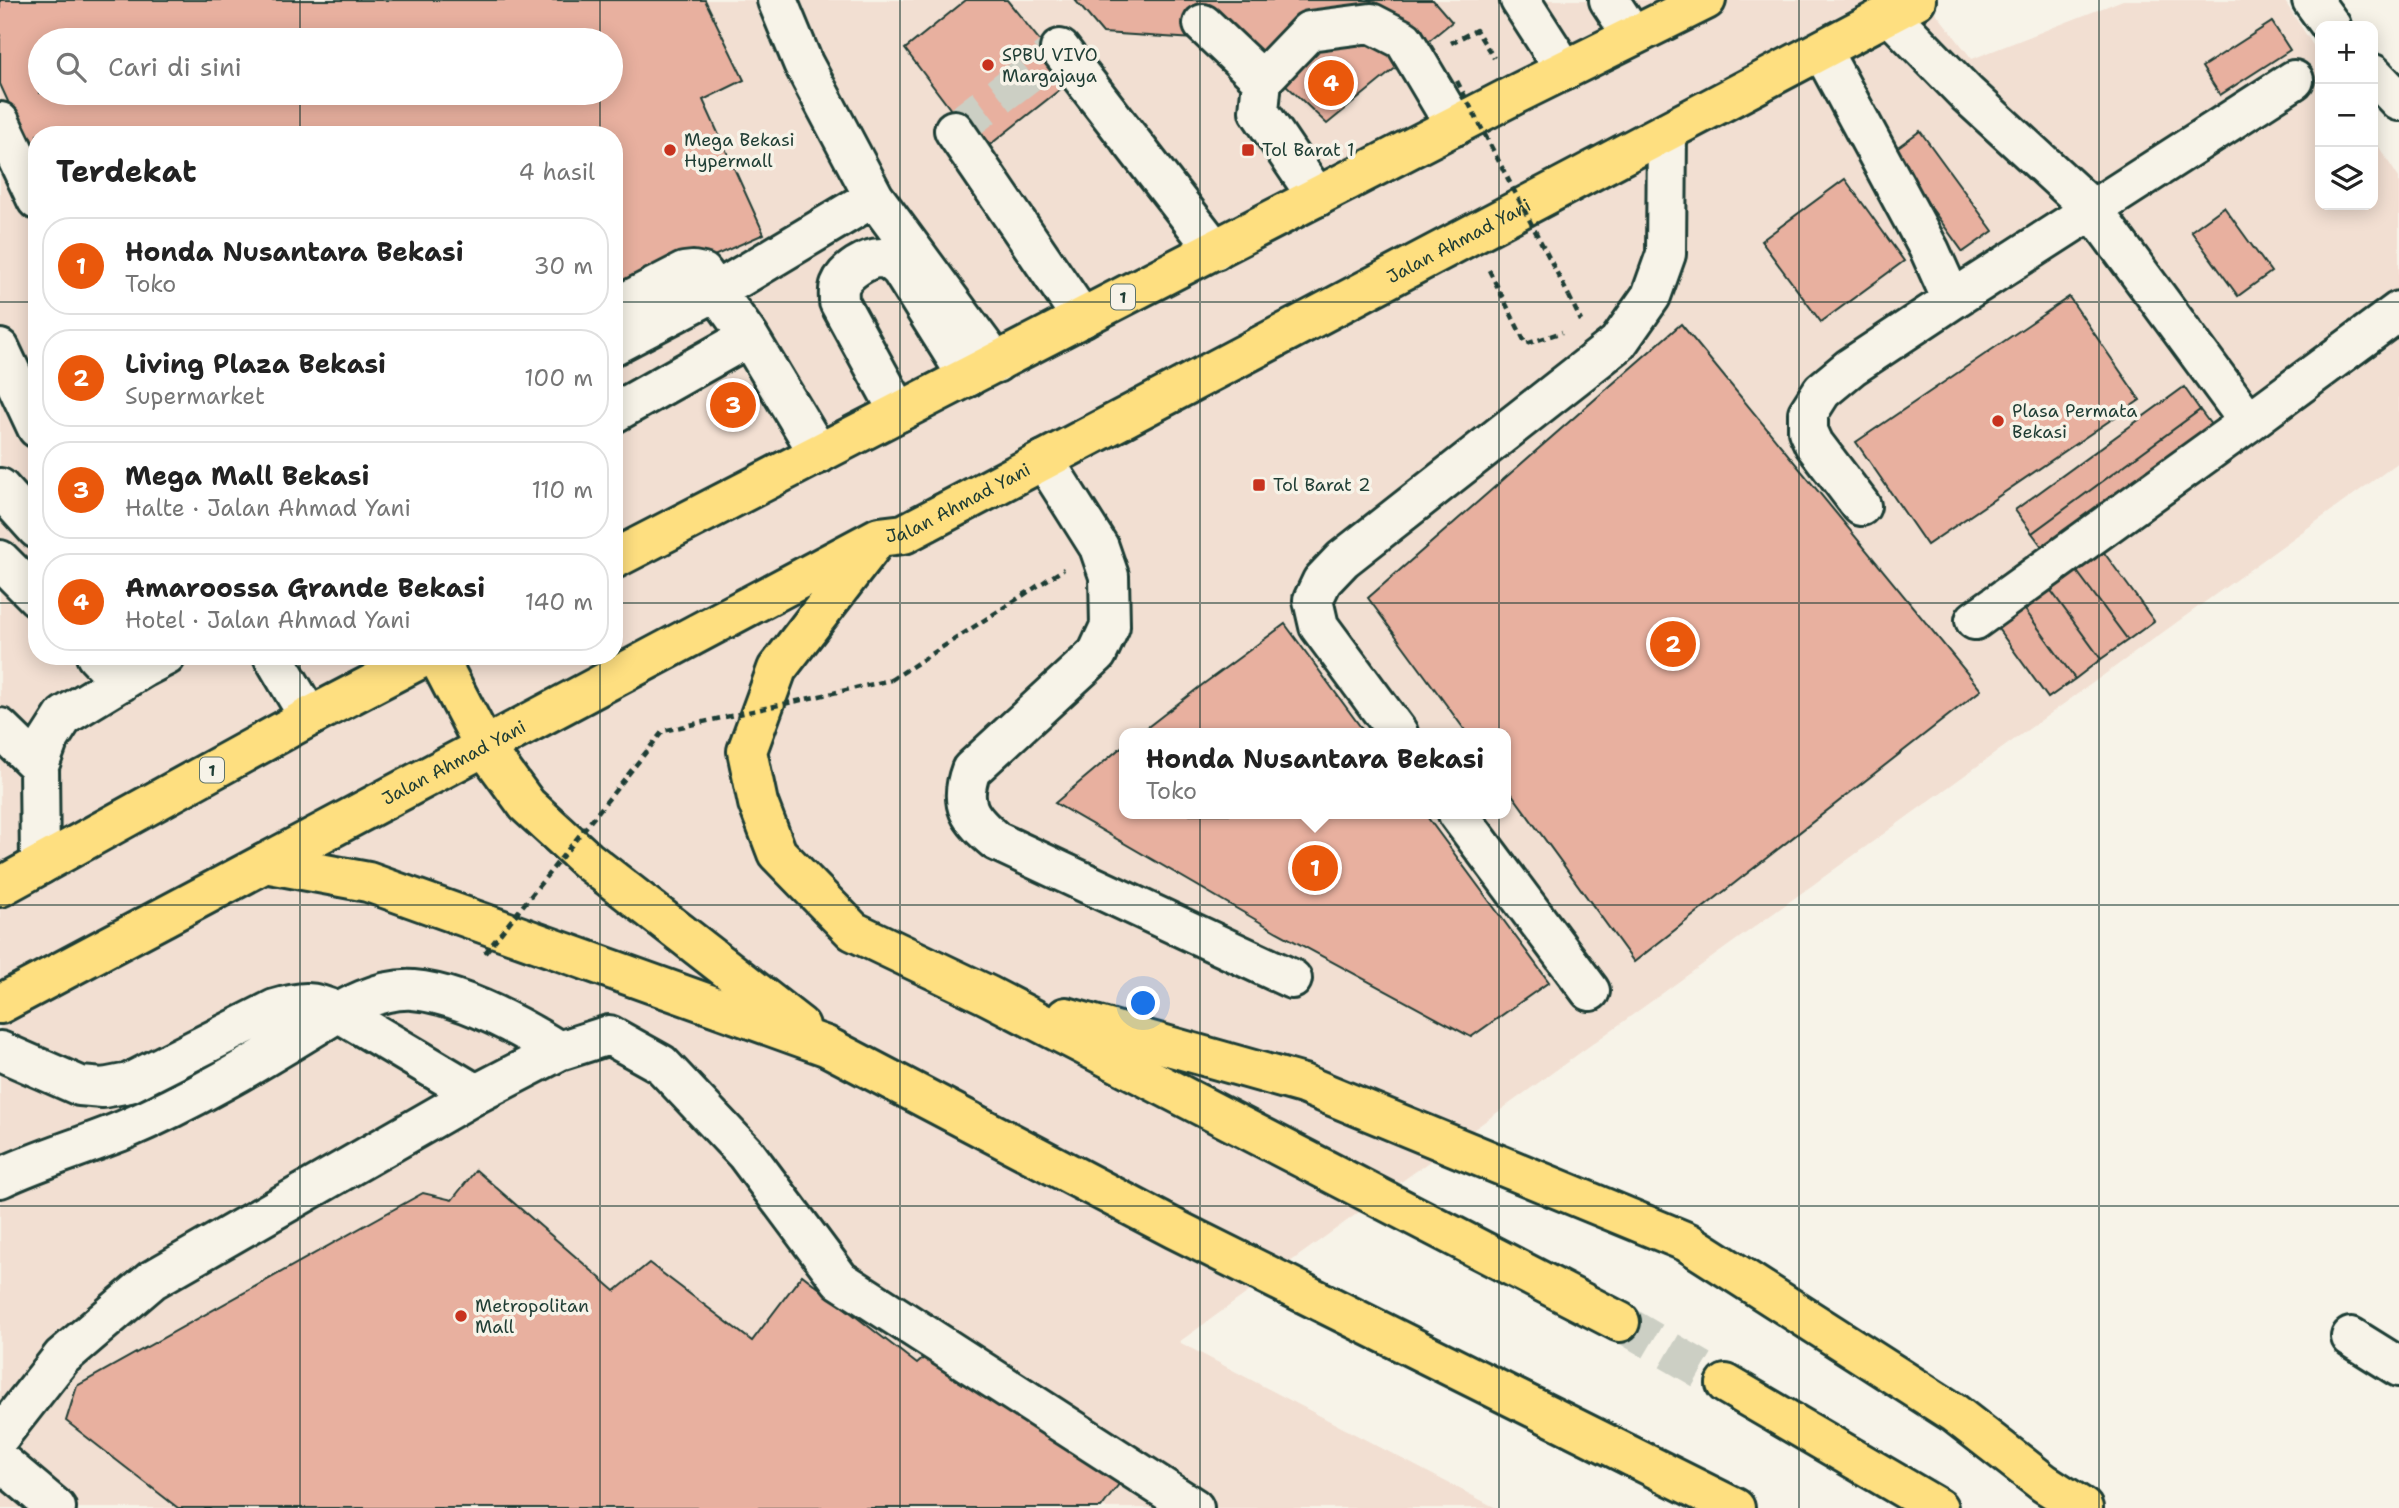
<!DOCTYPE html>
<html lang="id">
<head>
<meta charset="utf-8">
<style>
  body { margin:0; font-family:"Shantell Sans",sans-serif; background:#f2f2f2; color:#222 }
  .controls { position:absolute; right:21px; top:21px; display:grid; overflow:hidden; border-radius:14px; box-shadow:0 4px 18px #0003 }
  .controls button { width:63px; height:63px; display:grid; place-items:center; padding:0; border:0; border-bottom:2px solid #e0e0e0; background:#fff; color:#222; font:35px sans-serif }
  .you { position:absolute; left:1144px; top:1004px; width:24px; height:24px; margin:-18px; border:5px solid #fff; border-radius:50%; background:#1a73e8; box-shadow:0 0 0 10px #1a73e833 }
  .badge { display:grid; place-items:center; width:46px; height:46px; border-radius:50%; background:#ea580c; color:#fff; font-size:23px; font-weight:700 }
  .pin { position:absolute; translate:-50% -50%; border:4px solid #fff; box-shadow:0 2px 7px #0006 }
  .popup { position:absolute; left:1119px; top:728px; width:392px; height:91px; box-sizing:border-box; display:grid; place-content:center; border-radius:14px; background:#fff; filter:drop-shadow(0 2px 5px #0005); font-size:23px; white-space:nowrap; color:#767676 }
  .popup b { font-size:26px; color:#222 }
  .popup::after { content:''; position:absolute; left:50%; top:100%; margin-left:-14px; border:14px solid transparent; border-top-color:#fff }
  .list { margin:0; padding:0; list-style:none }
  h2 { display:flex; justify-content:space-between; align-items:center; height:91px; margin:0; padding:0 28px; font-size:30px }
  h2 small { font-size:23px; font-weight:400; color:#767676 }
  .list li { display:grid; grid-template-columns:46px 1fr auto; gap:21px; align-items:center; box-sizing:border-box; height:98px; margin:0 14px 14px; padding:0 14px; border:2px solid #e0e0e0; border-radius:28px }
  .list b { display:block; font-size:26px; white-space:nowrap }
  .list p { margin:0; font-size:23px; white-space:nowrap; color:#767676 }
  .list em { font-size:23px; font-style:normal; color:#767676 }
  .icon { flex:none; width:38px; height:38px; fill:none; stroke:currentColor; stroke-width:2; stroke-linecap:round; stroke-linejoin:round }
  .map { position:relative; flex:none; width:2399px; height:1508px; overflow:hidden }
  .search { position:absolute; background:#fff; box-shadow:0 4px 18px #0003; left:28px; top:28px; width:595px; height:77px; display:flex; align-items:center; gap:18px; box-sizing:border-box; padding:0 24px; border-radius:38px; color:#767676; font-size:26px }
  .panel { position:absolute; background:#fff; box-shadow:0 4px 18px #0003; left:28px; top:126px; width:595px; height:539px; border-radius:28px }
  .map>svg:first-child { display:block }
  .built { fill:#f2dfd2; fill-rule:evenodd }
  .building { fill:#e8b09f; stroke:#1f3d34; stroke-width:2; fill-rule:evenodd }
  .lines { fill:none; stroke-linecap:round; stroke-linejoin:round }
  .minor-tunnel { stroke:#cccfc4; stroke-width:38; stroke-dasharray:38 19; stroke-linecap:butt }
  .highway-tunnel { stroke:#cccfc4; stroke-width:38; stroke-dasharray:38 19; stroke-linecap:butt }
  .minor-casing { stroke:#1f3d34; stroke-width:44 }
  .highway-casing { stroke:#1f3d34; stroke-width:44 }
  .path { stroke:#1f3d34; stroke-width:4.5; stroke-dasharray:7 5; stroke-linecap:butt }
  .minor { stroke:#f7f3e8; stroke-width:38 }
  .highway { stroke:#fedf80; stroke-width:38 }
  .path-bridge { stroke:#1f3d34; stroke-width:4.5; stroke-dasharray:7 5; stroke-linecap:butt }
  .grid { fill:none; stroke:#1f3d34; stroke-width:2; stroke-opacity:0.55 }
  .poi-dot { fill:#c8321e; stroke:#f7f3e8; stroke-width:2.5 }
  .labels { text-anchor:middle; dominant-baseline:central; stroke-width:7; stroke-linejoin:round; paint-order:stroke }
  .shield { fill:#f7f3e8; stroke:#60746a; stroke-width:2 }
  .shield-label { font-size:16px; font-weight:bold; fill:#1f3d34 }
  .poi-label { font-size:18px; fill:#1f3d34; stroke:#f7f3e8; text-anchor:start }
  .street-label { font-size:18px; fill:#1f3d34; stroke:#f7f3e8 }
</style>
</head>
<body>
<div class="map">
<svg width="2399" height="1508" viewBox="0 0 2399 1508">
  <rect width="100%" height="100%" fill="#f7f3e8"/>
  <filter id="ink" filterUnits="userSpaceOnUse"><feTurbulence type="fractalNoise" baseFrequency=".0143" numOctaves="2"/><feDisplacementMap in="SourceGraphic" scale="14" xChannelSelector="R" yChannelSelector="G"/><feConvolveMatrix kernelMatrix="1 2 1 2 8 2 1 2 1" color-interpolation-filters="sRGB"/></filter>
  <g filter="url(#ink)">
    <path class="built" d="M0,0H1926L1972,59L2123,0H2284L2320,56V205H2373V138L2399,178V462L1179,1342L1496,1508H0ZM40,40H611V93H40ZM37,135H614V656H37ZM1124,733H1506V814H1124Z"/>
    <path class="building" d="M0,0H705L744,80L703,100L764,234L614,300V135H37V165L0,84ZM40,40H611V93H40Z
      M966,0H1007L1072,80L982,151L905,49Z
      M1075,0H1433L1452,22L1327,124L1241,42L1103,33Z
      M2272,22L2290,50L2220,95L2202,67Z
      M1920,131L1993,231L1963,252L1891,152Z
      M1845,179L1904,261L1821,322L1761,241Z
      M2224,207L2271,272L2238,296L2191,231Z
      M2069,297L2140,400L1927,545L1856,442Z
      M1681,324L1981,690L1634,962L1506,786V733H1467L1368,598Z
      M2184,387L2200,410L2032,533L2015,510Z
      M2200,410L2217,433L2049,556L2032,533Z
      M2097,543L2154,621L2128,640L2070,562Z
      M2070,562L2128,640L2101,659L2044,581Z
      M2044,581L2101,659L2075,679L2018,600Z
      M2018,600L2075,679L2048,698L1991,619Z
      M1285,624L1365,733H1140L1202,685Z
      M1124,745V814H1425L1549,982L1471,1037L1277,932L1055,803Z
      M476,1170L615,1291L649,1263L752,1341L802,1275L917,1364L938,1345L1119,1484L1101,1508H178L66,1421L77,1386L423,1193L452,1200Z"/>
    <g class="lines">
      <path class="minor-tunnel" d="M954,130L1060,49"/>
      <path class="highway-tunnel" d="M1620,1322L1726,1384"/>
      <g class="minor-casing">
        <path id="minor" d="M1520,0L1565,70
          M1609,0L1632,35
          M2312,0L2331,26
          M1889,14L1967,94L2092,209L2249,422
          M1203,24L1262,80
          M1060,49L1215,250
          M1822,51L1930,251L1952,300
          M2373,74L2399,101
          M0,122L37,200
          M954,130L1082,318
          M874,197L996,363
          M1317,197L1259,111L1262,80L1309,31L1371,23L1404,40L1455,126
          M614,308L684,272L693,271L703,273L749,337L819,454
          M614,345L717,291L874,197L803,63L777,0
          M0,349L37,428
          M899,412L839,302C839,296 838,290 840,285C845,272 867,257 882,258C889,259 896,265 901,270L968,377
          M614,413L749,337
          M1044,460L1099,547L1109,576L1110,626L1097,654L971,770C958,805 970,819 996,841L1292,979
          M0,488L37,529
          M1861,506L1814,444L1808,431V413L1822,391L1851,367L1952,300L2294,80
          M0,560L37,597
          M1975,620L2249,422L2399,311
          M96,656L121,682
          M273,656L309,717
          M0,728L39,766
          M1398,733L1319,626L1313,600L1322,581L1343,559L1618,343L1651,296L1666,254L1667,132
          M1458,814L1590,991
          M40,865L39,766L48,741L64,716L143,668L166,656
          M0,1051L80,1086L103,1088L129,1083L275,1009C302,1001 312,1000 338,1012L476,1094
          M0,1178C40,1159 83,1147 124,1130C192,1101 256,1063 319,1024C346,1007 380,988 413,990C460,994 519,1026 559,1051
          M2351,1337L2399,1367
          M0,1436L62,1357L152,1280L476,1094L559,1051L609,1035L661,1064L746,1154L840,1280L1194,1508
          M0,1461L56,1508"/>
      </g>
      <g class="highway-casing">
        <g id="highway">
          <path d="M871,547L777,669L747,751L758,803L777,853L853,931L987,995L1620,1322"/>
          <path d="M614,559L1516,94L1706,0"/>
          <path d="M437,656L484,746L527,805L587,860L800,1026"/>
          <path d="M265,863L368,882L826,1046L1175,1229L1735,1508"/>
          <path d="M0,887L309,717L426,656"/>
          <path id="s1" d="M0,1004L879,537L904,534L1916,0"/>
          <path d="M1066,1017L1303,1084L1687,1242L1954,1413L2044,1483L2083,1508"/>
          <path d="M1726,1384L1938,1508"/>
        </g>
      </g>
      <path class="path" d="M1451,43L1476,30L1494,58
        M1489,270L1526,344L1562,332
        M1569,296L1581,321
        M891,680L1064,569"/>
      <use href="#minor" class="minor"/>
      <use href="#highway" class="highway"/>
      <path class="path-bridge" d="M1457,81L1569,296
        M485,953L663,731L891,680"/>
    </g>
  </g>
  <path class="grid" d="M300,0V40M600,0V40M900,0V1508M1200,0V1508M1499,0V1508M1799,0V1508M2099,0V1508M300,93V135M600,93V135M0,302H37M614,302H2399M0,603H37M614,603H2399M300,656V1508M600,656V1508M0,905H2399M0,1206H2399"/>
  <g class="poi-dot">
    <circle cx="988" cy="65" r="7"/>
    <circle cx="670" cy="150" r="7"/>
    <rect x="1241" y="143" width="14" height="14" rx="3.5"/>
    <circle cx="1998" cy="421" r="7"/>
    <rect x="1252" y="478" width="14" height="14" rx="3.5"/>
    <circle cx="461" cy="1316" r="7"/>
  </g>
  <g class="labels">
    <g class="shield">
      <rect x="1111" y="284.5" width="24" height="25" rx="5"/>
      <rect x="200" y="757.5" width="24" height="25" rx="5"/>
    </g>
    <g class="shield-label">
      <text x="1123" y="297">1</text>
      <text x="212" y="770">1</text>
    </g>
    <g class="poi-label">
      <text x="1002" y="55">SPBU VIVO<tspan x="1002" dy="21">Margajaya</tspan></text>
      <text x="684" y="140">Mega Bekasi<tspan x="684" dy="21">Hypermall</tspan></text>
      <text x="1262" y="150">Tol Barat 1</text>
      <text x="2012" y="411">Plasa Permata<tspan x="2012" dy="21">Bekasi</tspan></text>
      <text x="1273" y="485">Tol Barat 2</text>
      <text x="475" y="1306">Metropolitan<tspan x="475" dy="21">Mall</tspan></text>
    </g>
    <g class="street-label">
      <text stroke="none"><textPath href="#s1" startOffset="1648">Jalan Ahmad Yani</textPath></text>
      <text stroke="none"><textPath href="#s1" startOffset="1082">Jalan Ahmad Yani</textPath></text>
      <text stroke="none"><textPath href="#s1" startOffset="514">Jalan Ahmad Yani</textPath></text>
    </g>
  </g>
</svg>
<div class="controls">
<button>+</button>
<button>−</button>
<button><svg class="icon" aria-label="layers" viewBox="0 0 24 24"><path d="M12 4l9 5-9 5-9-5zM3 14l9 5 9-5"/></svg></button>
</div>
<div class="you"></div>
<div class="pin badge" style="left:1315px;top:868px">1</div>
<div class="popup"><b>Honda Nusantara Bekasi</b>Toko</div>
<div class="pin badge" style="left:1673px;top:644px">2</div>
<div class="pin badge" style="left:733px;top:405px">3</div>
<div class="pin badge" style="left:1331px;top:83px">4</div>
<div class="search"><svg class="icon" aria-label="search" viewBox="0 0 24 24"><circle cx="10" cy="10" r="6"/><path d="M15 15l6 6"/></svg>Cari di sini</div>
<section class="panel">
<h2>Terdekat<small>4 hasil</small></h2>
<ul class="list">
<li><span class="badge">1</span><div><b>Honda Nusantara Bekasi</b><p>Toko</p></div><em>30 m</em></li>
<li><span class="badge">2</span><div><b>Living Plaza Bekasi</b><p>Supermarket</p></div><em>100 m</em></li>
<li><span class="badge">3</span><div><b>Mega Mall Bekasi</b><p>Halte · Jalan Ahmad Yani</p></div><em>110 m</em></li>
<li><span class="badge">4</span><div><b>Amaroossa Grande Bekasi</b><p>Hotel · Jalan Ahmad Yani</p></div><em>140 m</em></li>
</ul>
</section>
</div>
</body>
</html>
